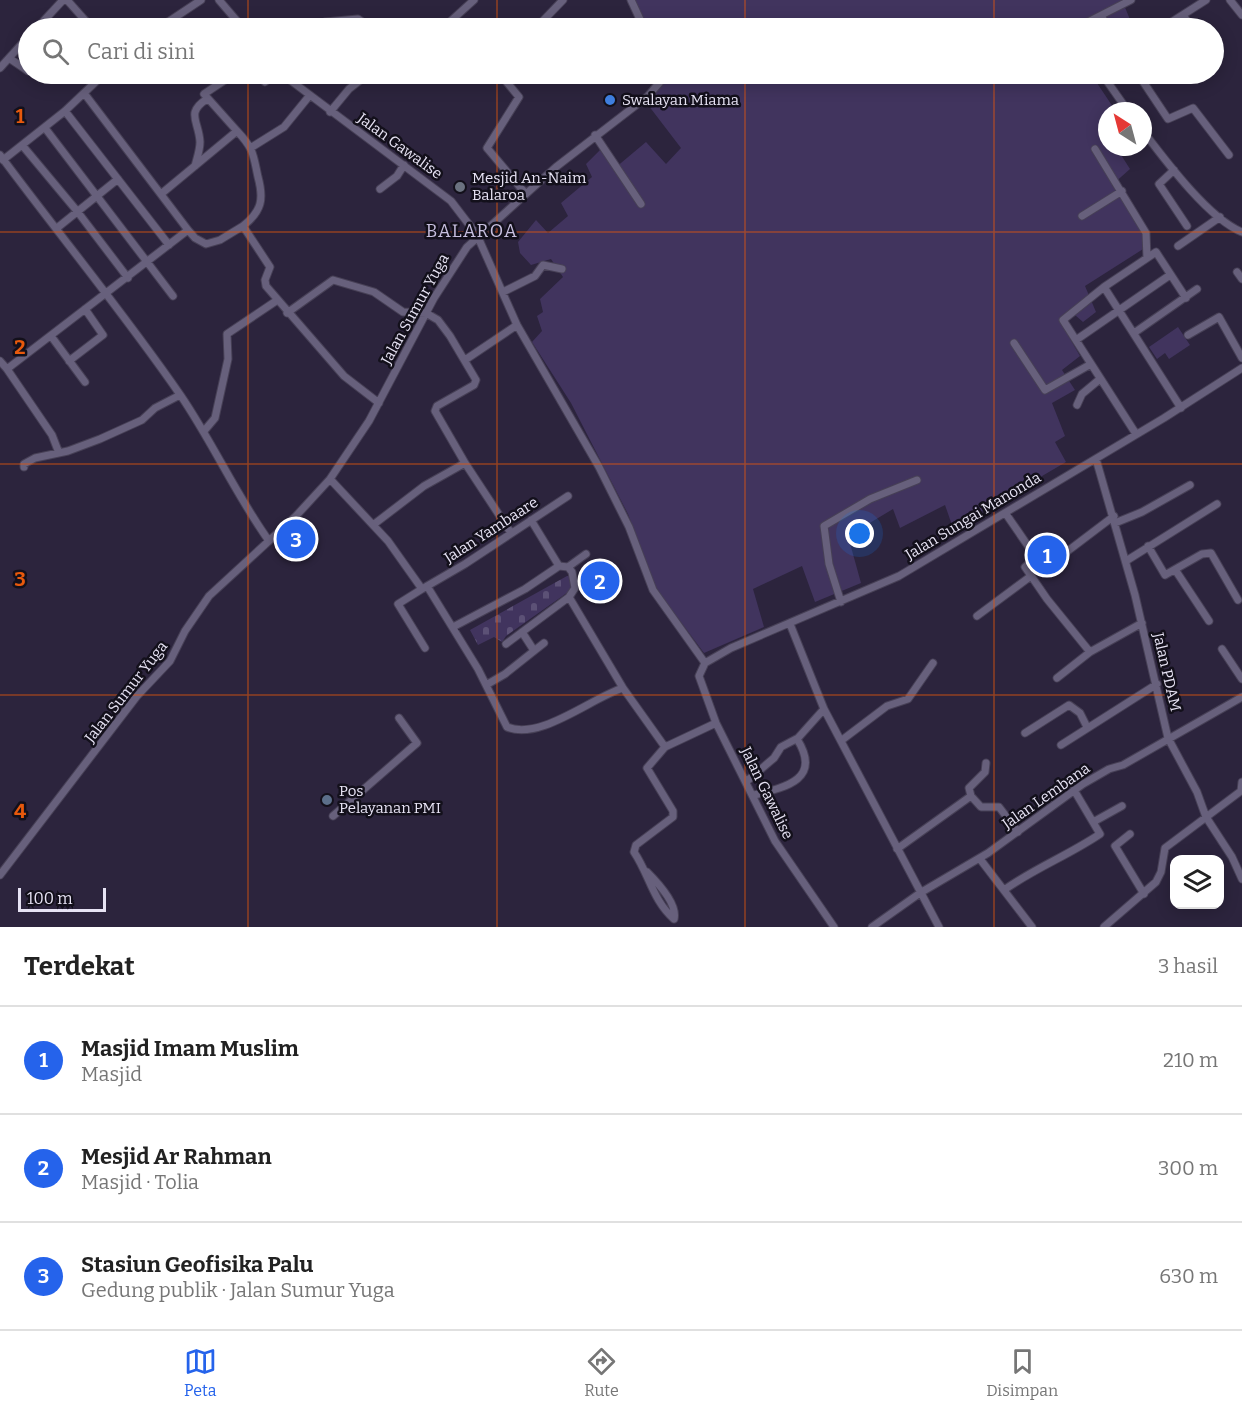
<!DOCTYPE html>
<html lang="id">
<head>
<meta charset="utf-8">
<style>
  body { margin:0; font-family:Bitter,serif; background:#f6f6f6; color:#222 }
  .controls { position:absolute; right:18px; bottom:18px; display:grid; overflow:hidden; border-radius:12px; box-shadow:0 3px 15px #0003 }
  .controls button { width:54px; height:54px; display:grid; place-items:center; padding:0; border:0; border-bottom:2px solid #e0e0e0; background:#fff; color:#222; font:30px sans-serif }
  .compass { position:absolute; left:1098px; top:102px; width:54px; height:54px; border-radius:50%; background:#fff; box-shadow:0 3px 15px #0003; rotate:324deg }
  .scale { position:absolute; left:18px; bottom:15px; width:88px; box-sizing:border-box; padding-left:6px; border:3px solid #e7e3f4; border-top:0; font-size:16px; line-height:21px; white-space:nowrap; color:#e7e3f4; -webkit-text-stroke:4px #13101b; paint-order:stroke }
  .you { position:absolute; left:860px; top:534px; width:21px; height:21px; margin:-15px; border:4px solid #fff; border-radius:50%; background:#1a73e8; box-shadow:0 0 0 9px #1a73e833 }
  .badge { display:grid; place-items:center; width:39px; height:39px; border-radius:50%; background:#2563eb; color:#fff; font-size:20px; font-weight:700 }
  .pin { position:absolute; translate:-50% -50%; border:3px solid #fff; box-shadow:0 2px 6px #0006 }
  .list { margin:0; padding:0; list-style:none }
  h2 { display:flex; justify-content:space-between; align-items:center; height:78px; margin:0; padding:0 24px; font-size:26px }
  h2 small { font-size:20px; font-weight:400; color:#767676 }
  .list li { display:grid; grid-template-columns:39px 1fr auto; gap:18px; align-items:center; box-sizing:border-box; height:108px; padding:0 24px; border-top:2px solid #e0e0e0 }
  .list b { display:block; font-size:22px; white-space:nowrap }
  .list p { margin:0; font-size:20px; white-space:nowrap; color:#767676 }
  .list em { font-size:20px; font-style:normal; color:#767676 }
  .icon { flex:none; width:33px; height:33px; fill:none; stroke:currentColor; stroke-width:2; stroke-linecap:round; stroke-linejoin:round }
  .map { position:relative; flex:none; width:1242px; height:927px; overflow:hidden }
  .search { position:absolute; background:#fff; box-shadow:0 3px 15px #0003; left:18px; right:18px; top:18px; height:66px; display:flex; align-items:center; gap:15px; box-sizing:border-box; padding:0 21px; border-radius:33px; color:#767676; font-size:22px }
  .sheet { height:402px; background:#fff }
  nav { display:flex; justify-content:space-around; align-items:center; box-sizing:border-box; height:84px; border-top:2px solid #e0e0e0; background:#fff; font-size:16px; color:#767676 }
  nav a { display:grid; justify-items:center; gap:3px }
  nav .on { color:#2563eb }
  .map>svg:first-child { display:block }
  .green { fill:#41345e }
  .cemetery { fill:url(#cemetery-stones) }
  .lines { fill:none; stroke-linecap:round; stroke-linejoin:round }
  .minor-casing { stroke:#474056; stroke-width:9 }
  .minor { stroke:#67607c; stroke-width:7 }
  .grid { fill:none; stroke:#e8590c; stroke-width:1.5; stroke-opacity:0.55 }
  .shop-dot { fill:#3f7fe0; stroke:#13101b; stroke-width:2 }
  .worship-dot { fill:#6b7280; stroke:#13101b; stroke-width:2 }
  .service-dot { fill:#5c6f8a; stroke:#13101b; stroke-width:2 }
  .labels { text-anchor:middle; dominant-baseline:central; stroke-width:5; stroke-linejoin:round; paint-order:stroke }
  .poi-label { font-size:15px; fill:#e7e3f4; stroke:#13101b; text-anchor:start }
  .street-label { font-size:15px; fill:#e7e3f4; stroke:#13101b }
  .quarter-label { font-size:18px; letter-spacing:1.5px; fill:#c8c0e0; stroke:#13101b }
  .grid-label { font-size:20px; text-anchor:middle; font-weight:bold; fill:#e8590c; stroke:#13101b; stroke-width:5; stroke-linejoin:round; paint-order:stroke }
</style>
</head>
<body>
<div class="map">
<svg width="1242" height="927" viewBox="0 0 1242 927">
  <defs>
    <pattern id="cemetery-stones" width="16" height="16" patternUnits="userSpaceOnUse" patternTransform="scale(1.5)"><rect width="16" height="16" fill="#41345e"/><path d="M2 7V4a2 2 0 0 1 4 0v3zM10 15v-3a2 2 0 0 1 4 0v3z" fill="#5c5176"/></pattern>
  </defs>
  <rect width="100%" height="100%" fill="#2c243d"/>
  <path class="green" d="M633,0H1122L1131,22L1137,28H647Z
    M657,74H1091L1115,110L1107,111V121L1103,126L1107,132V147H1116L1130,169L1112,185L1151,244L1085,286L1096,312L1083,322L1075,315L1062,325L1080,356L1062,370L1075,390L1052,403L1065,436L1055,442L1066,462L953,528L945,505L900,528L893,509L848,536L861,583L815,602L802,566L753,589L764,627L704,653L657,590L628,514L571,403L532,342L542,331L537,316L543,312L540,299L563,277L551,259L531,265L520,253L518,242L536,220L548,233L568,216L561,203L592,177L586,164L600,150L615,168L646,142L666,164L681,148L642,97L656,80Z
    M1178,327L1190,345L1169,359L1165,353L1157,359L1149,347Z"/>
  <path class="cemetery" d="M567,576H571V590L506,636L502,642L494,637L478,645L470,630Z"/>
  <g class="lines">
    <g class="minor-casing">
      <path id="minor" d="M67,0L92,28
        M219,0L243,28
        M631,0L644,28
        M1230,0L1242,15
        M1183,15L1192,28
        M1101,16L1109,28
        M37,28L63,0
        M159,28L201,0
        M317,28L325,22L358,19L371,28
        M443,28L474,0
        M536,28L563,0
        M1076,28L1131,0
        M1171,28L1170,23L1206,0
        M9,58L28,71
        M0,68L28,37
        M282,74L451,201L477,235L517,325L599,467L629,527L653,590L705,663
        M500,74L519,97L487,148L525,193
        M1102,74L1128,111
        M1138,74L1168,119L1193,108L1229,155
        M265,82L274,74
        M65,111L169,245
        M330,112L349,89L368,74
        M45,128L173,296
        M237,131C254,149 253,154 258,177C264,199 262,211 243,226L270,267L265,280L266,286L344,376L379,403
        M1143,131C1165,160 1209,219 1242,232
        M595,135L641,204
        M22,145L77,211L128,278
        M252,147L284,127L310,95
        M1095,149L1146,233L1147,258
        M0,155C60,236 124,313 181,396C213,443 236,495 269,541
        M3,160L65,111L104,74
        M195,166C197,158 200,150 200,142C199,121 185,113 207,99
        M1174,170L1159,184L1187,226
        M380,189L397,176L404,165
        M161,194L237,131L204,94L234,74
        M1082,216L1122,191
        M57,228L118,179
        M188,230L195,238L206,244L220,240L243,226
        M1178,246L1220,217
        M1237,272L1242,279
        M1104,287L1181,408
        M503,292L535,276L543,265L562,269
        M287,313L333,280L374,292L403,312L426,313L438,320L450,336L476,380L474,385L437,406L435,411L465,463
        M1134,333L1197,289
        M1188,335L1219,317L1242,358
        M51,336L85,382
        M1076,340L1170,275
        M1014,343L1045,390L1091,364
        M465,360L517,325
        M0,361L7,369L188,230L84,93
        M69,361L103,335L85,309
        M7,369L52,435L59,453
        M1077,405L1082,394L1100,379
        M204,431L215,418L228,359L227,334L276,301
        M1136,434L1063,320L1104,287L1156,252L1186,298
        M1096,459L1135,595L1168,738L1197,792L1206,817L1232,857L1242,879
        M24,467V464L35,458L68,451L100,439L142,420L155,408L180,395
        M330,479L388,541L422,589L465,564L568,496
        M1006,514L1044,569L1114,516
        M531,520L559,566
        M1115,523L1142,512L1190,485
        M373,525L424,486L465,463L511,533
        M1148,546L1165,575L1202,554L1211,553L1238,600
        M1036,557L1025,567L1047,599L1090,652L1142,623
        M1126,561L1217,504
        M568,567L572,572L575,588L569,597L623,688L665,747L716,723
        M568,567L586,554
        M1176,571L1209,621
        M427,586L478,669L507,727C540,741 591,698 623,688
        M422,589L398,604L425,648
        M841,602L829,564L824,526L870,499L917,480
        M977,616L1031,576
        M790,624L824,709L939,927
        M453,627L525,589L559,566L568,567
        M522,632L533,649
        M506,644L569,597
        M1222,649L1242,679
        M1057,678L1090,652
        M486,685L505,674L544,643
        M1025,733L1069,705L1080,713L1087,727
        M842,740L887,706L908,699L933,663
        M1061,745L1157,684
        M665,747L647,768L673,811V817L636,845L634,852C649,874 653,901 674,919
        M747,781L774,758L781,747L798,738L824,709
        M754,795C787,787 822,779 797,739
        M971,796L969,788L985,772L986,763
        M333,816L417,743L399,718
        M1095,821L1122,806
        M1130,834L1115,846L1144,894
        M897,849L971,796L981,807H999L1018,832
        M980,859L1032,927
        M647,872C657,882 678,904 674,919
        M0,875L137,696L170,661L185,631L209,596L296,516L330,479L369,421L434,298L467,247L556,167L648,96L660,82L662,74
        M1004,890C1035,868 1069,855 1100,834L1074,790
        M834,927L775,841L716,723L699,676L705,663L731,648L899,576L1164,418L1242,368
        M872,927L920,893L988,853L1083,784L1109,769L1123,765L1242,697
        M1104,927L1156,882L1161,872L1165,848L1241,791L1242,782"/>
    </g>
    <use href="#minor" class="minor"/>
  </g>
  <path class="grid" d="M248,0V28M497,0V28M745,0V28M994,0V28M248,74V927M497,74V927M745,74V927M994,74V927M0,232H1242M0,464H1242M0,695H1242"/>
  <circle class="shop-dot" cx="610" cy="100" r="6"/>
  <circle class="worship-dot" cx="460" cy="187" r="6"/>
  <circle class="service-dot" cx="327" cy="800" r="6"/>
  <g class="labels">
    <g class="poi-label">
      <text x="622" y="100">Swalayan Miama</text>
      <text x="472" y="178">Mesjid An-Naim<tspan x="472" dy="17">Balaroa</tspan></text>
      <text x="339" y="791">Pos<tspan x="339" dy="17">Pelayanan PMI</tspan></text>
    </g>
    <g class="street-label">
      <text transform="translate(400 146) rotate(36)">Jalan Gawalise</text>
      <text transform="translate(415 309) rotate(-61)">Jalan Sumur Yuga</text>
      <text transform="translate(973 516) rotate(-31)">Jalan Sungai Manonda</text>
      <text transform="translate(491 530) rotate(-33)">Jalan Yambaare</text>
      <text transform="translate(1167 672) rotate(77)">Jalan PDAM</text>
      <text transform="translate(126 692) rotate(-52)">Jalan Sumur Yuga</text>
      <text transform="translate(767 793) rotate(64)">Jalan Gawalise</text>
      <text transform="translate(1046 796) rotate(-35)">Jalan Lembana</text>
    </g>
    <g class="quarter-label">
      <text x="472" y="231">BALAROA</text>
    </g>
  </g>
  <g class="grid-label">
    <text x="20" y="123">1</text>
    <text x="20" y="354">2</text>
    <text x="20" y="586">3</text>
    <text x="20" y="818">4</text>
  </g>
</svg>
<div class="controls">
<button><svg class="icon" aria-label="layers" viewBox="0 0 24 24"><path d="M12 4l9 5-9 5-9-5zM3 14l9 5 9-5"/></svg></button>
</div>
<svg class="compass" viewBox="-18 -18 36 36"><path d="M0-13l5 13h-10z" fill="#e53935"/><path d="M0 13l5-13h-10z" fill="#767676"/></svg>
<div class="scale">100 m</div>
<div class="you"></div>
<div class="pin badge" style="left:1047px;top:555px">1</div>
<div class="pin badge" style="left:600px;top:581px">2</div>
<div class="pin badge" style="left:296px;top:539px">3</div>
<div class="search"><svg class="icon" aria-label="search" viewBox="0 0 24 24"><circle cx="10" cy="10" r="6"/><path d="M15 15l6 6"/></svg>Cari di sini</div>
</div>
<section class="sheet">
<h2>Terdekat<small>3 hasil</small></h2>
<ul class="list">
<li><span class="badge">1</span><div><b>Masjid Imam Muslim</b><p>Masjid</p></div><em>210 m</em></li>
<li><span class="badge">2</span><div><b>Mesjid Ar Rahman</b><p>Masjid · Tolia</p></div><em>300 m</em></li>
<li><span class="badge">3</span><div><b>Stasiun Geofisika Palu</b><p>Gedung publik · Jalan Sumur Yuga</p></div><em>630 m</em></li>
</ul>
</section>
<nav>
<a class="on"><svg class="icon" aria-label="map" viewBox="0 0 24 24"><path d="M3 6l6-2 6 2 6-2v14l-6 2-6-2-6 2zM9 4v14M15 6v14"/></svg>Peta</a>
<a><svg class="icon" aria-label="directions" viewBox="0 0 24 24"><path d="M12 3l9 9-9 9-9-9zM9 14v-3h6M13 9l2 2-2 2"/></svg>Rute</a>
<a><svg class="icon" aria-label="saved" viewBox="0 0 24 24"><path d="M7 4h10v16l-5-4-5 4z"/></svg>Disimpan</a>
</nav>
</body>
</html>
